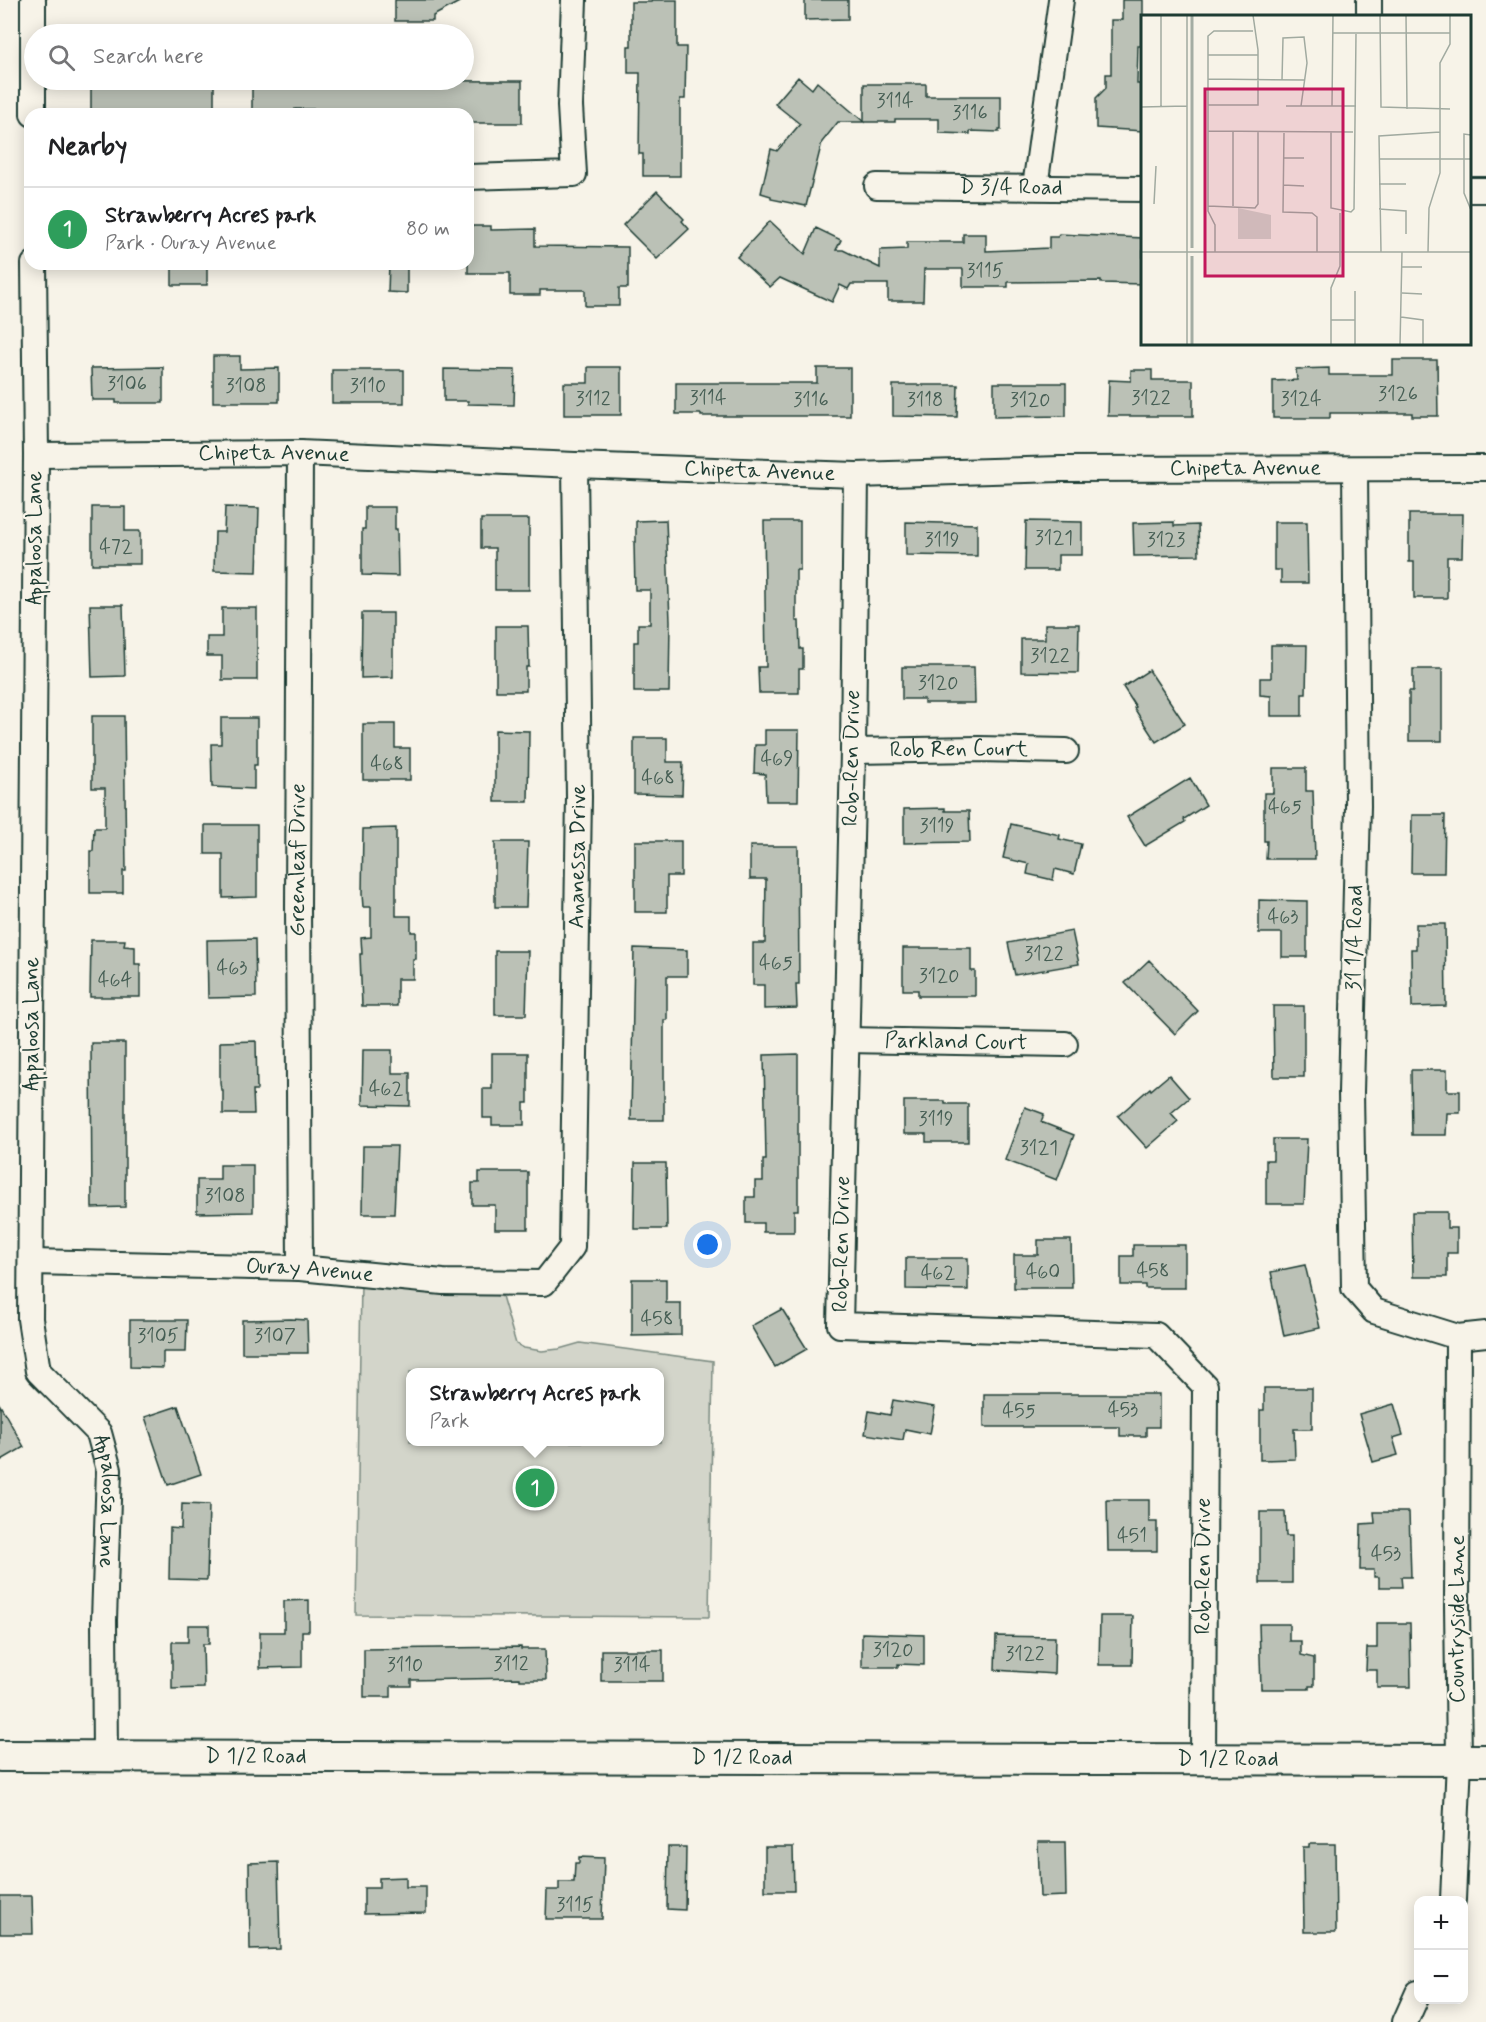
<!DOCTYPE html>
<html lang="en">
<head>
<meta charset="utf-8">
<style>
  body { margin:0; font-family:Mynerve,sans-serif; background:#f6f6f6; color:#202124 }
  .controls { position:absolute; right:18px; bottom:18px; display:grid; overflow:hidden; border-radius:12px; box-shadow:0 3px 15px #0003 }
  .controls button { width:54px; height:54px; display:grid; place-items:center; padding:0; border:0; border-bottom:2px solid #e0e0e0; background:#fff; color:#202124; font:30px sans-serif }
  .you { position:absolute; left:708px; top:1245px; width:21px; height:21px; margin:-15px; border:4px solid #fff; border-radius:50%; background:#1a73e8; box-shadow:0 0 0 9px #1a73e833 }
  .badge { display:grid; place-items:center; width:39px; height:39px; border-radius:50%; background:#ea580c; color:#fff; font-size:20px; font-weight:700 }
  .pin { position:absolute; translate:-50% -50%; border:3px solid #fff; box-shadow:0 2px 6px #0006 }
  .popup { position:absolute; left:406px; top:1368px; width:258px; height:78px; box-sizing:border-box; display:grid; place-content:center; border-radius:12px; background:#fff; filter:drop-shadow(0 2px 4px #0005); font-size:20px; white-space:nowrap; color:#757577 }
  .popup b { font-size:22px; color:#202124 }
  .popup::after { content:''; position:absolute; left:50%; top:100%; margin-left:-12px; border:12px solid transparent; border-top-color:#fff }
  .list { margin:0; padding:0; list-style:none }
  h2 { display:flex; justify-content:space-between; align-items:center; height:78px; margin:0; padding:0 24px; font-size:26px }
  h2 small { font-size:20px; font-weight:400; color:#757577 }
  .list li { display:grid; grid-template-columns:39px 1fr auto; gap:18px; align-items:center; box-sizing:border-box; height:84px; padding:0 24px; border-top:2px solid #e0e0e0 }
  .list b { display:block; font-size:22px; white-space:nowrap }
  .list p { margin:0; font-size:20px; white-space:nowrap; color:#757577 }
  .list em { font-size:20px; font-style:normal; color:#757577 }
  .icon { flex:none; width:33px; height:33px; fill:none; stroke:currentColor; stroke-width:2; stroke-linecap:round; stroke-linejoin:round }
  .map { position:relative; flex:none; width:1486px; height:2022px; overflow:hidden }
  .search { position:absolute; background:#fff; box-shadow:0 3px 15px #0003; left:24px; top:24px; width:450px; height:66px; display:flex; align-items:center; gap:15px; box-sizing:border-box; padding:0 21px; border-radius:33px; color:#757577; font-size:22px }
  .panel { position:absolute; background:#fff; box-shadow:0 3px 15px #0003; left:24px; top:108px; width:450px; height:162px; border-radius:18px }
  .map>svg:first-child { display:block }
  .green { fill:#d3d5ca; stroke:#79897f; stroke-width:1.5; fill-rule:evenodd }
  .building { fill:#bbc1b6; stroke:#1f3d34; stroke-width:1.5 }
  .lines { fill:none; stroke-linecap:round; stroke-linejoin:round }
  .minor-casing { stroke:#1f3d34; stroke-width:28 }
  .major-casing { stroke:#1f3d34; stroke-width:34 }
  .minor { stroke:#f7f3e8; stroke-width:24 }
  .major { stroke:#f7f3e8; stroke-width:30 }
  .labels { text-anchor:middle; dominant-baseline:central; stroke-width:4.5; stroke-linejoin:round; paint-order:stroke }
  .number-label { font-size:20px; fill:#465e54 }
  .street-label { font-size:22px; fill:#1f3d34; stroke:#f7f3e8 }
  .inset-river { fill:none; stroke:#a4ada3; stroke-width:3 }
  .inset-road { fill:none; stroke:#a1aaa0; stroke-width:1.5 }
  .view { fill:#c2185b; fill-opacity:0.15; stroke:#c2185b; stroke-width:3 }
  .inset-edge { fill:none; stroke:#1f3d34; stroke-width:3 }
</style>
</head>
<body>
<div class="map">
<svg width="1486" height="2022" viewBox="0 0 1486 2022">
  <rect width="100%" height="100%" fill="#f7f3e8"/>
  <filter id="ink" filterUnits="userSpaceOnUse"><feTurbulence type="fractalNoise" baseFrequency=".0167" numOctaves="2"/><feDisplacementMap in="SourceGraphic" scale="12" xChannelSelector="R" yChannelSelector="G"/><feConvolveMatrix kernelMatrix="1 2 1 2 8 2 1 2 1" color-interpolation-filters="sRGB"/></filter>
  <g filter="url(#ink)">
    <path class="green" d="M361,1281L502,1296L516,1344L524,1348L542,1351L559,1349L580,1343L713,1361L709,1617L356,1615ZM410,1372H660V1442H410Z"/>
    <path class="building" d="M395,0H463L433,16V21H395Z
      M651,0H677V47H686L685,99H680V176H643V154H639L640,73H628V46H631V2H651Z
      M805,0H848V19L805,20Z
      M1122,0H1143V46H1138L1137,84H1143V131L1096,128V98L1106,88V74H1111V20H1122Z
      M798,77L812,89L817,82L864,122V84H926V96H1001V130H999V132L970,131V134L939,133V119H895V122H838L822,142L806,206L771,199V196L761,193L771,149L777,151L800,124L775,104Z
      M91,80H214V113L91,112Z
      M252,80L522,81V123H468V114H349V111H333V109H295V114H252Z
      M657,191L684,219L682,221L689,229L657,259L623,225Z
      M770,221L805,254L816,228L841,240L836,250H843L880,268V250L907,249V242H963V234H986V251L1049,248V237H1058L1059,234L1143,238V284L1101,283V281L1008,282V287H963V269H924L923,301H888V284H851L848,289L840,285L832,302L780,278L770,287L737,257Z
      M468,226H491V230L535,229V246L628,247V288H619V306H585V290H540V295H510V273H468Z
      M172,264H207V285H172Z
      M389,264H407V293L388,292Z
      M213,356H240V369L279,368V402H213Z
      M1393,360H1437L1438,416H1412V413H1330V418H1273V381L1297,380L1296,369L1329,368V375H1393Z
      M163,367V403H116V400H92L91,368Z
      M588,367H621V415H564V383H588Z
      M817,368H850V416H701V414H676V383H817Z
      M444,369L515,370L514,405L468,404V401H444Z
      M332,370H404V403H332Z
      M1131,370H1152V380H1193V416H1108L1109,380L1131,381Z
      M994,383H1066V416L994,417Z
      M893,385H958L957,417L893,416Z
      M92,507H125V531H140V564H92Z
      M225,507L259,508L257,572L214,571L215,532H224Z
      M365,507H395V529H397L398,576L362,575V529H365Z
      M1409,514H1463L1462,557H1447V598H1414V562H1409Z
      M481,519H529V590H495V548H481Z
      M666,520L670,621L669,692H634V642H638V624H650V590H635L634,542H636V521Z
      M764,521H800V570H796V621H799L800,649H803V669H799V693H759L758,667H766Z
      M1026,521L1082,522V555H1058V570H1025Z
      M906,522L977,524V556L906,555Z
      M1174,522V526L1198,525L1199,555L1134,556L1133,523Z
      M1274,522H1307L1308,583H1281V570H1274Z
      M90,605H123L125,676L92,677Z
      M222,608H257V680H222V656H207V637H222Z
      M362,613H393V677L361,678Z
      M1045,624H1079L1078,673L1021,672V639H1045Z
      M496,626H528L529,667H526V691H496Z
      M1271,645H1307L1306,694H1302V716H1271V696L1260,695V678H1271Z
      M902,667H974L975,703H924V699H902Z
      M1413,669H1442V741H1409V691H1413Z
      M1149,670L1185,724L1156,742L1134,708L1136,707L1123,687Z
      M92,716H124L126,871H123V893H90V851H93L94,828H105V788H92Z
      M221,718H257V765H254V789L212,787L211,744H221Z
      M363,724H395V748H410V780H363Z
      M495,730L529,731L528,802H495Z
      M765,730H799L798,801H766L765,774L754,773L755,745H765Z
      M634,738H667V762H683L682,795L634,794Z
      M1273,768H1306V791H1313L1315,859H1266L1267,841H1264V793H1273Z
      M1190,778L1206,805L1184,819L1185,822L1145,846L1127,817Z
      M945,808V811H969L970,842L904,843V809Z
      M1412,815H1445L1444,873H1411Z
      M1011,824L1060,835L1059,839L1081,844L1074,874L1055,869L1053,880L1027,874L1029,864L1003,858Z
      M205,825H257V897L223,898V854H205Z
      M396,828V916H411V932H416V959H413V979H397V1006H362L360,954H362L361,938L371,937V907H363L362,894L363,829Z
      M635,841H681V876H667V912H635Z
      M495,842H528L526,907H495Z
      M750,846H798L799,984H796L797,1008L764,1009V985H753V943H765L766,879H750Z
      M1259,900L1307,901V957H1282V933H1259Z
      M1416,924H1445L1446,1006L1412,1007L1411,949H1416Z
      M1072,931L1079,964L1015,975L1008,943Z
      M255,939L256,997L208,998L207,940Z
      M91,940H125L124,946L135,947V964H140V997H90Z
      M634,948L687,950V976H667V1020H664V1120H631Z
      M903,948H971V971H975V996H918V990H903Z
      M495,951H528L526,1015H495Z
      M1149,960L1198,1011L1175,1034L1125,983Z
      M1273,1006H1304V1077H1274Z
      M256,1041L257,1090H253L254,1114H223V1090H221L220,1082V1042Z
      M91,1043H125V1207L92,1208Z
      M363,1050H392V1073H410V1106L362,1105Z
      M492,1053H528V1103H524V1125H492V1118H483V1089H492Z
      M798,1054V1210H794V1232H763V1223H746V1197H755V1181H763V1160H766L764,1055Z
      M1411,1070H1447V1091H1460V1113H1447L1446,1135H1412Z
      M1169,1075L1189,1098L1171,1113L1178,1121L1147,1148L1118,1116L1150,1088L1151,1090Z
      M904,1101H945V1104H968V1142H926V1134H904Z
      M1025,1107L1044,1114L1041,1122L1074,1135L1057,1180L1005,1160Z
      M1273,1139H1307L1304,1204H1266V1160H1273Z
      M363,1146H397L394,1214H362Z
      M635,1163H666L667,1229H634Z
      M220,1165H253V1212L197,1213V1180H220Z
      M479,1172H528V1229H495V1205H472V1183H479Z
      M1412,1212H1447V1228H1457V1253H1447V1277H1413Z
      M1038,1240H1071L1072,1288H1014V1255H1038Z
      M1133,1245H1185V1288H1145V1285H1121V1256H1133Z
      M906,1258H968V1290L906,1289Z
      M1305,1265L1320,1328L1284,1336L1271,1272Z
      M632,1279H666V1303H681V1335L632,1336Z
      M782,1309L807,1349L775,1367L751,1326Z
      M291,1319L307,1320L308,1353H242V1320Z
      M130,1320H187L186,1352H163V1368L130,1367Z
      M1264,1388H1312V1429H1294L1295,1459L1260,1460V1410H1264Z
      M984,1394H1159V1427H1146V1436H1120V1427H984Z
      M893,1400L935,1407L930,1434L905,1429L903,1440L865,1434L869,1411L890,1415Z
      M1394,1404L1403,1435L1393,1438L1398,1455L1373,1462L1359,1414Z
      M0,1405L24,1447L0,1461Z
      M178,1406L201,1474L168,1485L145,1417Z
      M1107,1500H1149V1522H1157V1551H1108Z
      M182,1504L209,1505L207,1580L169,1579L170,1528L181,1529Z
      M1260,1512H1285L1286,1536H1292V1583H1260Z
      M1374,1512H1409L1411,1577H1401L1402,1587H1379V1577H1374V1570H1360L1361,1524L1375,1523Z
      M309,1600V1631H302V1667L260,1668V1632H284V1601Z
      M1100,1616H1133L1132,1665H1099Z
      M1377,1623H1410L1411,1687H1377V1670H1366L1367,1648H1377Z
      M1259,1624H1289V1641H1301V1655L1314,1658V1686H1309V1689H1261Z
      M188,1625H209V1644H203L204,1688L172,1689V1642H188Z
      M862,1633L924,1635V1665L898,1664V1667H862Z
      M996,1636L1055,1637L1054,1674L995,1670Z
      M521,1647V1649H545L546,1680H520V1678L411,1680V1686H391V1697H364V1649Z
      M601,1650H663V1681H601Z
      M1038,1842H1065L1066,1896L1040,1897Z
      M1309,1844H1335L1336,1932H1304L1303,1847H1309Z
      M668,1847H686L685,1910L667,1909Z
      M765,1847H793L794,1891H765Z
      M579,1857L604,1858L602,1919H546L547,1890H559V1882H574L575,1863H579Z
      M278,1862L280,1949L250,1950L249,1863Z
      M406,1877V1887H426V1913L364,1914V1888H379V1878Z
      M0,1896H32L33,1934H0Z"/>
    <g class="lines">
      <g class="minor-casing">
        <g id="minor">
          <path d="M33,0V114"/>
          <path d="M1369,0V16"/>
          <path d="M468,177L574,174L570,106L574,0"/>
          <path id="s1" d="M877,186L1142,189"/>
          <path d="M1035,187L1061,0"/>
          <path d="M1470,190H1486"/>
          <path id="s2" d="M34,264L36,455L30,1319L38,1371L99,1433L109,1470L104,1620L105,1756"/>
          <path id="s3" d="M36,455L300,453L575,465L856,475L1060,469L1486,468"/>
          <path d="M1355,469L1358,806L1351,1092L1354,1288L1374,1311L1458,1337L1486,1334"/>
          <path d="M856,475L853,751L840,1325L1156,1335L1205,1386L1203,1760"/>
          <path id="s4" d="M853,751L979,749L1066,751"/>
          <path id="s5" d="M846,1040L1065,1044"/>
          <path id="s6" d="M31,1262L300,1268L443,1282L544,1283L572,1247L579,797L575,465"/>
          <path id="s7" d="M300,1268L298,907L300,453"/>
          <path d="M1453,1900L1459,1760L1457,1606L1458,1337"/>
          <path d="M1405,2022L1418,1993"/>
        </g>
      </g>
      <g class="major-casing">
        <g id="major">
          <path id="s8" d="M0,1756L1486,1760"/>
        </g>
      </g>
      <use href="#minor" class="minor"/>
      <use href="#major" class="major"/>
    </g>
  </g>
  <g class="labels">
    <g class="number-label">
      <text x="895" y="101">3114</text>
      <text x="970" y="113">3116</text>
      <text x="985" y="271">3115</text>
      <text x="127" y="384">3106</text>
      <text x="246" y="386">3108</text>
      <text x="368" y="386">3110</text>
      <text x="1398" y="394">3126</text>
      <text x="708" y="398">3114</text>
      <text x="1151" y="398">3122</text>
      <text x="593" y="399">3112</text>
      <text x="1301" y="399">3124</text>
      <text x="811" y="400">3116</text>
      <text x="925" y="400">3118</text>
      <text x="1030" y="400">3120</text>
      <text x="1054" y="538">3121</text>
      <text x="942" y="540">3119</text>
      <text x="1166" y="540">3123</text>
      <text x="116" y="547">472</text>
      <text x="1050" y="656">3122</text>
      <text x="938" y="683">3120</text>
      <text x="777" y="759">469</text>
      <text x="387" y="764">468</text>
      <text x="658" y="778">468</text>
      <text x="1285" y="807">465</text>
      <text x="937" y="826">3119</text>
      <text x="1283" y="917">463</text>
      <text x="1044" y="954">3122</text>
      <text x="776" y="963">465</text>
      <text x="232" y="968">463</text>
      <text x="939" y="976">3120</text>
      <text x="115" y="980">464</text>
      <text x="386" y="1089">462</text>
      <text x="936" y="1119">3119</text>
      <text x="1039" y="1148">3121</text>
      <text x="225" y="1196">3108</text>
      <text x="1153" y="1271">458</text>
      <text x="1043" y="1272">460</text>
      <text x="938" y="1273">462</text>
      <text x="657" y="1319">458</text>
      <text x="158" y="1336">3105</text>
      <text x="275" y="1336">3107</text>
      <text x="1123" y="1410">453</text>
      <text x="1019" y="1411">455</text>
      <text x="1132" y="1536">451</text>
      <text x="1386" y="1554">453</text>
      <text x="893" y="1650">3120</text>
      <text x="1025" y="1654">3122</text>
      <text x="511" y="1664">3112</text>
      <text x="405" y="1665">3110</text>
      <text x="632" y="1665">3114</text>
      <text x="575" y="1905">3115</text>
    </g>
    <g class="street-label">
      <text stroke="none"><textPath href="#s1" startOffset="134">D 3/4 Road</textPath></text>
      <text stroke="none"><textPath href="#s3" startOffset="238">Chipeta Avenue</textPath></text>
      <text stroke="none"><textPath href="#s3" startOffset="1210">Chipeta Avenue</textPath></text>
      <text stroke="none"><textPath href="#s3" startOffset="724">Chipeta Avenue</textPath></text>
      <text transform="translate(35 538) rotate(-90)">Appaloosa Lane</text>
      <text stroke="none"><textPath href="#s4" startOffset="106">Rob Ren Court</textPath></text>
      <text transform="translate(852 758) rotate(-89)">Rob-Ren Drive</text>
      <text stroke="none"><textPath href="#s6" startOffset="950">Ananessa Drive</textPath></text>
      <text stroke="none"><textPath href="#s7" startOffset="408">Greenleaf Drive</textPath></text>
      <text transform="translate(1355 938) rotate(-89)">31 1/4 Road</text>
      <text transform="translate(32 1024) rotate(-90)">Appaloosa Lane</text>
      <text stroke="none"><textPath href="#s5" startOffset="110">Parkland Court</textPath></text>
      <text transform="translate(842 1244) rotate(-89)">Rob-Ren Drive</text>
      <text stroke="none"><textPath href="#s6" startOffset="279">Ouray Avenue</textPath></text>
      <text stroke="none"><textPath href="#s2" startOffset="1264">Appaloosa Lane</textPath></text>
      <text transform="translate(1204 1566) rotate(-90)">Rob-Ren Drive</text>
      <text transform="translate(1458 1619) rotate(-90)">Countryside Lane</text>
      <text stroke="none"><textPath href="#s8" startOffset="256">D 1/2 Road</textPath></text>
      <text stroke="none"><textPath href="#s8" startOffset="742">D 1/2 Road</textPath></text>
      <text stroke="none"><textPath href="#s8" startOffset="1228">D 1/2 Road</textPath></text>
    </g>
  </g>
  <g transform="translate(1141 15)">
    <rect width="330" height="330" fill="#f7f3e8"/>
    <path d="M97,193L130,200V224H97Z" fill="#d3d5ca"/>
    <path class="inset-river" d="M51,233V0M51,330V241"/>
    <path class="inset-road" d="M46,0V330M239,0L240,92L309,94M265,0L266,94M192,18H309M67,40H117M67,64L164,65M141,65L142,23L163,22L166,48L160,91M67,90H117V35L112,0M145,91H215M191,91L192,0M0,92L46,91M20,92V0M67,116L212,117M190,117V193L210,197L213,194L215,19M143,118L142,197L171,198L176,202V237M330,120L323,119V178L330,195M143,143H163M239,144H330M238,169H265M142,170L163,171M13,189L15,151M67,191L114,193L117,189V117M92,191V116M238,194L265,196V219M0,237H330M74,237V210L67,196V21L73,16H112M240,237L238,121L299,117M287,237L288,193L299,158V48L309,29V0M261,252H281M214,276V330M261,278L281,279M260,302L282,305V330M190,305H214M190,330V273L199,251V198M259,330L261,237"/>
    <path class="view" d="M64,74H202V261H64Z"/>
    <rect width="330" height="330" class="inset-edge"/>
  </g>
</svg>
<div class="controls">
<button>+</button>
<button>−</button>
</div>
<div class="you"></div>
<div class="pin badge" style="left:535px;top:1488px;background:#2e9e5b">1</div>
<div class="popup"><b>Strawberry Acres park</b>Park</div>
<div class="search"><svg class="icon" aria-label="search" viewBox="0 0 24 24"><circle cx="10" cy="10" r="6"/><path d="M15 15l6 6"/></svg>Search here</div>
<section class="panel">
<h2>Nearby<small></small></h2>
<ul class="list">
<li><span class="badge" style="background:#2e9e5b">1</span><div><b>Strawberry Acres park</b><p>Park · Ouray Avenue</p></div><em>80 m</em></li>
</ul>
</section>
</div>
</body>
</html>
